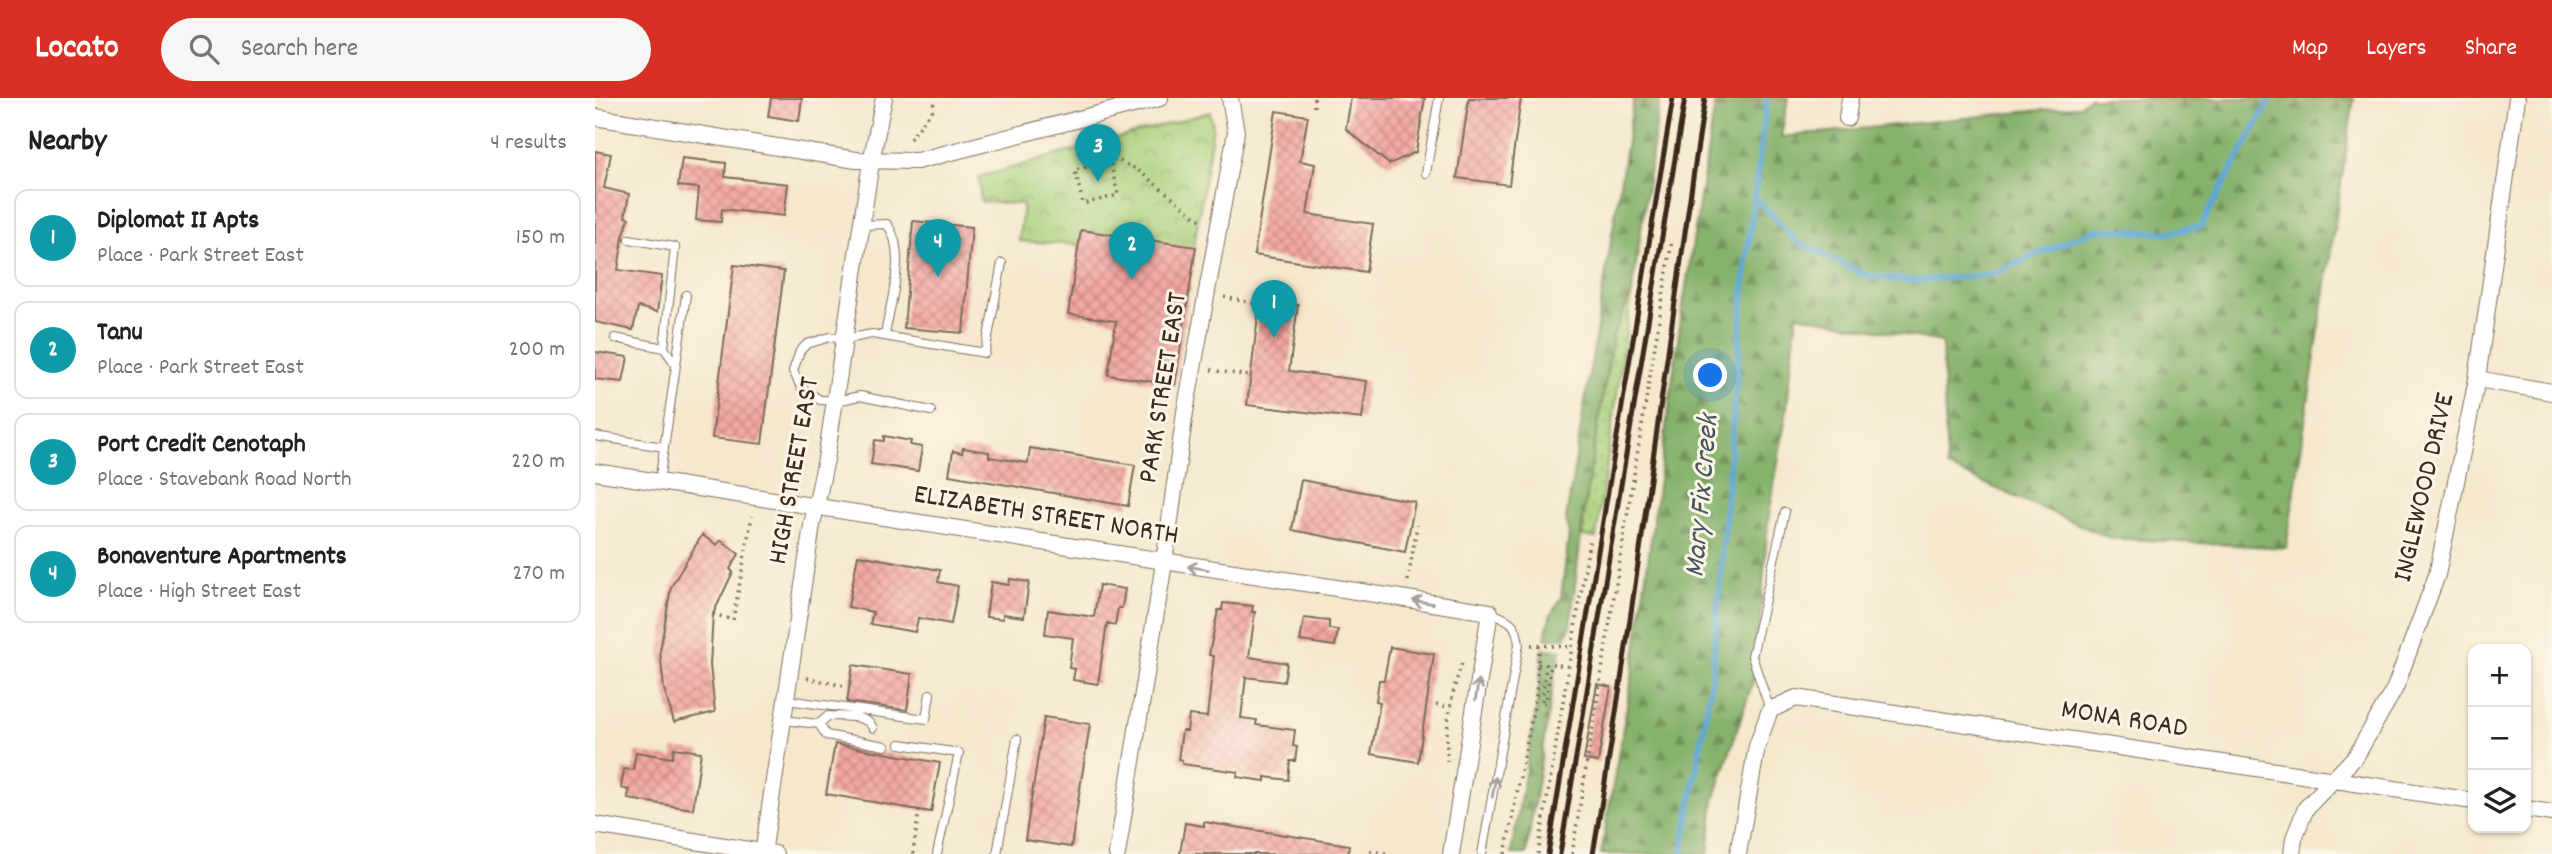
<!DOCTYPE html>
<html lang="en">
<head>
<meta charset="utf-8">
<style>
  body { margin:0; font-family:Dekko,sans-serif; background:#f6f6f6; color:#202124 }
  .controls { position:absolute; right:21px; bottom:21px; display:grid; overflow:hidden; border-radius:14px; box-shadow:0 2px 5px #0004 }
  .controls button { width:63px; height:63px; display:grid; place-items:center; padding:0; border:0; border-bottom:2px solid #e0e0e0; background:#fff; color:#202124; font:35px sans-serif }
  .you { position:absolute; left:1116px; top:278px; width:24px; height:24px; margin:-18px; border:5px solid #fff; border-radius:50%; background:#1a73e8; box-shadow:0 0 0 10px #1a73e833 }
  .badge { display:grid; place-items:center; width:46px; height:46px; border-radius:50%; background:#d93025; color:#fff; font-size:23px; font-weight:700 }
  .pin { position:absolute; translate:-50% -58px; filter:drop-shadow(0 2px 4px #0008) }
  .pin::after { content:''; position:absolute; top:37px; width:24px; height:21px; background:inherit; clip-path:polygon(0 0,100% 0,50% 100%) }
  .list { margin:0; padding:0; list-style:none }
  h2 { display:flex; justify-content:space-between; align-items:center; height:91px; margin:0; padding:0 28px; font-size:30px }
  h2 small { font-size:23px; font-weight:400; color:#757577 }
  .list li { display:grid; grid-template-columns:46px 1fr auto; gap:21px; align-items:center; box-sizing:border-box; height:98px; margin:0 14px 14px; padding:0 14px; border:2px solid #e0e0e0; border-radius:14px }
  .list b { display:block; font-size:26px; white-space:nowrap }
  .list p { margin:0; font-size:23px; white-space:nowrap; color:#757577 }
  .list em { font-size:23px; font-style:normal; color:#757577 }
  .icon { flex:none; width:38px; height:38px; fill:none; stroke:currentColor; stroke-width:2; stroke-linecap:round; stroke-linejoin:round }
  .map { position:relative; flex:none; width:1957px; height:756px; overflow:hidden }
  header { display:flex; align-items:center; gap:42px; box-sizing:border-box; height:98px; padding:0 35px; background:#d93025; color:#fff }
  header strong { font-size:33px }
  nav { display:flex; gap:38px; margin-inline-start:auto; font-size:24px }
  .search { width:490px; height:63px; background:#f6f6f6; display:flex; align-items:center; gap:18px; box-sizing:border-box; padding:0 24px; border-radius:38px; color:#757577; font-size:26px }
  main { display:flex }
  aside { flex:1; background:#fff }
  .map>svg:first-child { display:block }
  .grass { fill:url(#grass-dots); stroke:#727d4d; stroke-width:2 }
  .forest { fill:url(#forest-firs); stroke:#606e45; stroke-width:2 }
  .park { fill:url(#park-crowns); stroke:#727d4d; stroke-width:2 }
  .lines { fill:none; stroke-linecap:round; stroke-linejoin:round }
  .stream { stroke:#5da7d5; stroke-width:6 }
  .building { fill:url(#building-cross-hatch) }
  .service-casing { stroke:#7c6c5b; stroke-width:10 }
  .minor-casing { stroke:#7c6c5b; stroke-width:18 }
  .path { stroke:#7c6c5b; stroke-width:3.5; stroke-dasharray:2 5; stroke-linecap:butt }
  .service { stroke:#fff; stroke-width:8 }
  .minor { stroke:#fff; stroke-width:16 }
  .rail { stroke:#3b2a1e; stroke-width:5 }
  .oneway { stroke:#a79f9a }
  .labels { text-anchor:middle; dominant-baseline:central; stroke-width:6; stroke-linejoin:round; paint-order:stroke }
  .street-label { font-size:28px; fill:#3b2a1e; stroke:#fcf5e5 }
  .water-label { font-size:30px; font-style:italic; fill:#47565e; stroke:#fcf5e5 }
</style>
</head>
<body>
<header>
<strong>Locato</strong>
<div class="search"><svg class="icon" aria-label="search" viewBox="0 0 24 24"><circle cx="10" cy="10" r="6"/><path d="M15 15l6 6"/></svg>Search here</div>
<nav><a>Map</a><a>Layers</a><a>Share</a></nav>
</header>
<main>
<aside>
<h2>Nearby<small>4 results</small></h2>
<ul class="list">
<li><span class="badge" style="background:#0f9aa8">1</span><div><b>Diplomat II Apts</b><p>Place · Park Street East</p></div><em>150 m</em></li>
<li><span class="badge" style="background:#0f9aa8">2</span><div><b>Tanu</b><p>Place · Park Street East</p></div><em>200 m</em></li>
<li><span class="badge" style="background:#0f9aa8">3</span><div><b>Port Credit Cenotaph</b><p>Place · Stavebank Road North</p></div><em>220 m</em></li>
<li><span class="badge" style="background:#0f9aa8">4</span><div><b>Bonaventure Apartments</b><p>Place · High Street East</p></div><em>270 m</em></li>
</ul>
</aside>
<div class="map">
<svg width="1957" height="756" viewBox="0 0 1957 756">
  <defs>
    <pattern id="grass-dots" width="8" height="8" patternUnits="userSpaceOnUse" patternTransform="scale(1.75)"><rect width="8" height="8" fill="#a8d07c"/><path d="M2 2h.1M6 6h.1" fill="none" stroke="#8aa965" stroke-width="1.8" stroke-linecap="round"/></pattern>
    <pattern id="forest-firs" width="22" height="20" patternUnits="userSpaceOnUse" patternTransform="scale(1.75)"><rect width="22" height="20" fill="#86b26c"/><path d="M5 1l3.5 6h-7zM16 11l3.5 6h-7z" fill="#6f9158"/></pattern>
    <pattern id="park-crowns" width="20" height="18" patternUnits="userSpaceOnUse" patternTransform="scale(1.75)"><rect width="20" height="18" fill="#a8d07c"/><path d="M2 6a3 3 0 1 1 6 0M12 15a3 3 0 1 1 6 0" fill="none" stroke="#8aa965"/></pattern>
    <pattern id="building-cross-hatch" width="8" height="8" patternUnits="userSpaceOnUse" patternTransform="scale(1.75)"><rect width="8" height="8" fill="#f4a8a4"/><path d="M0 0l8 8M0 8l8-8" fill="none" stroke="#c78985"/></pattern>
  </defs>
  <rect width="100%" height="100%" fill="#fcf5e5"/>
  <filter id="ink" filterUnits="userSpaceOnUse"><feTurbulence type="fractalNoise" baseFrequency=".0143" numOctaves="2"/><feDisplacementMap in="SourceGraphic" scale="14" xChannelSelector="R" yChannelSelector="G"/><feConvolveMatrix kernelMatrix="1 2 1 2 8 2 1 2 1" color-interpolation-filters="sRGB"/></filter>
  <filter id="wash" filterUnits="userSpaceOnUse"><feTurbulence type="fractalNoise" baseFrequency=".00686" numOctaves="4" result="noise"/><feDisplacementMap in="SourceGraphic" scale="28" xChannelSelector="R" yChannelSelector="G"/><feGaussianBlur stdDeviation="1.57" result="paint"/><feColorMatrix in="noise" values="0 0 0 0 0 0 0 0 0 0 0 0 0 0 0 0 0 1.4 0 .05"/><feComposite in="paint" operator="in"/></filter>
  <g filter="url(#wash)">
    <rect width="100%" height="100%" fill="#f5e8cd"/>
    <path class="grass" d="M1037,194L1001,440L988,438L989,411L1018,237Z"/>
    <path class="forest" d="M1039,0H1065L1037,194L1018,237L989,411L975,530L970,540H950L955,518L966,500L974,437L971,421Z
      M1121,0H1193L1186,39L1485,8L1494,0H1759L1691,450L1515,440L1352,369L1347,244L1202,217L1191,317L1173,423L1161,574L1119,702L1113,756H1006L1038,573L1086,220Z
      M948,551L966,552L960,573L931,756H916L943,601Z"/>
    <path class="park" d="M615,14L618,28L598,154L424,143L428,106L386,104L384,79Z"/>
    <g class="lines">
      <path class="stream" d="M1161,100L1202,144L1272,178L1317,183L1394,177L1502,131L1573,135L1606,128L1676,0
        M1087,756L1117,580L1151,165L1172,0"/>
    </g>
    <g id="blocks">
      <path class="building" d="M176,0H207L204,23L173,18Z
        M756,0H830L821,54L794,66L751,31Z
        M874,0H926L914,87L862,80Z
        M681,13L713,18L705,63L720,66L712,116L778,126L771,174L659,157Z
        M0,53L16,56L9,90L34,96L30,119L34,120L28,139L23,172L67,178L62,214L43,209L38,232L0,224Z
        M87,60L131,65L130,79L193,86L189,118L127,111L126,124L101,122L104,90L83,88Z
        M318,123L377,129L368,235L309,230Z
        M486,132L601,149L580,287L513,277L521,223L473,216Z
        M139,167L189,173L167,346L117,340Z
        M665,202L703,207L694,273L772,283L767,321L652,307Z
        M0,254L33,259L28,284L0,281Z
        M289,338L316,343L315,347L327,349L323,373L276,366L280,342L289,343Z
        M368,350L394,354V359L433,365L435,350L540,367L533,408L354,377L358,353L367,355Z
        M706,382L820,404L810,454L697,432Z
        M107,437L122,447L126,442L144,456L135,471L138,474L118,516L115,567L120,614L79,624L69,591L65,553L76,489Z
        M263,457L345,472L343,484L363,488L356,526L323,520L320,534L275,526L278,514L253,509Z
        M415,481L434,484L429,519L408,516V521L391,519L396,484L414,487Z
        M504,487L530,491L527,510H523L520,527L512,525L503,586L478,582L480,571L474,570L478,540L450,536L453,512L499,519Z
        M628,505L658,508L657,514H660L654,559L692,565L689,584L651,579L646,620L662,622L661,627L700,632L698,648L702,649L700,663H695L693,682L670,679V683L642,679L643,674L587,666V662L583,661L587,633H592L594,617L612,619L619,558L614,557L623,512H627Z
        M709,520L734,523V531L743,532L740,548L705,543Z
        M795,549L839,556L823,664L776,656L785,604L781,603L784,582H789Z
        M258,567L317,576L312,612L252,604Z
        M1002,586L1016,589L1003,664L989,662Z
        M449,619L495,626L476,749L430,742Z
        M240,646L345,665L336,714L231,696Z
        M79,650L106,654L98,711L33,701L34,692L26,690L29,671L38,672L41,654L77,660Z
        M609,724L754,747L753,756H585L590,725L609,728Z"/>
    </g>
  </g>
  <g filter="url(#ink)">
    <use href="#blocks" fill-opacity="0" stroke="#7c6c5b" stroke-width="2"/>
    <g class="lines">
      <g class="service-casing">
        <path id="service" d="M831,75L844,0
          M269,127L292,126C313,154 295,205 290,237
          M34,141L80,149L69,250L81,267L64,385
          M20,240L69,250
          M81,267L91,197
          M336,313L265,298L241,303L225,302L206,289L198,273L205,253L212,246L235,239L251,241L277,236L390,255L407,165
          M0,338L69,349
          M192,602L331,621L335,596
          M1175,612L1157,558L1190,414
          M188,622L224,626L231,637L290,648
          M224,626L233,618C248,619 271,616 278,630
          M305,646L364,655L342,756
          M402,756L422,641
          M887,756L924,546C921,523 915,523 895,514"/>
      </g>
      <g class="minor-casing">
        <path id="minor" d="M0,19L261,62L322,63L565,0
          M1252,20L1255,0
          M1882,281L1957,294
          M0,374L895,514L856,756
          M1931,711L1957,715
          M0,727L180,756
          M168,756L217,427L231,361L276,64L289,0
          M522,756L569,465L590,314L641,34L635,0
          M1143,756L1162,648L1175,612L1201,600L1878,703
          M1697,756L1699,740L1711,710L1761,658L1800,590L1842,477L1882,281L1922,0"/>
      </g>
      <path class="path" d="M719,0V12
        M315,41L337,13L340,0
        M491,41L494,48L543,72L609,125
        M494,48L499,67L480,72L488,106L523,97L515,63L499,67L500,75
        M629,199L665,207
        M616,272L655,278
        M813,483L822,427
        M118,516L138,522L157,418
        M936,547L976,549
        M943,566L951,567L947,606L951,604L956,566L973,568
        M212,580L254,589
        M841,607L855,609
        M852,664C850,628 856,596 868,562
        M775,753L796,756
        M318,756L324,712
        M910,756L941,598L944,547
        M943,756L995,439
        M977,756L1077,143"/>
      <use href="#service" class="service"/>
      <use href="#minor" class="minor"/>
      <path class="rail" d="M953,756L1078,0
        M965,756L1090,0
        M998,756C1041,505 1071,252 1110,0"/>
    </g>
    <defs><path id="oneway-shaft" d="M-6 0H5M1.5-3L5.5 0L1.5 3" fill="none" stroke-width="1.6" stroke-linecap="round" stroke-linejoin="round" transform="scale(1.75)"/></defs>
    <g class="oneway">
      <use href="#oneway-shaft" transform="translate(603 470) rotate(-171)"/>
      <use href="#oneway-shaft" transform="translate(828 504) rotate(-171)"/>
      <use href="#oneway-shaft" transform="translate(882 592) rotate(-81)"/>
      <use href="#oneway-shaft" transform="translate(899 689) rotate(-80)"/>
    </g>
  </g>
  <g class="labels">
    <g class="street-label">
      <text transform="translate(570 290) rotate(-81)">PARK STREET EAST</text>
      <text transform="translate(201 373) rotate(-80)">HIGH STREET EAST</text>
      <text transform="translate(1831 390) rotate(-77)">INGLEWOOD DRIVE</text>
      <text transform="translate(451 419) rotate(9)">ELIZABETH STREET NORTH</text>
      <text transform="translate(1529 623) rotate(9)">MONA ROAD</text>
    </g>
    <g class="water-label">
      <text transform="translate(1109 398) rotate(-85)">Mary Fix Creek</text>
    </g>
  </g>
</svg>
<div class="controls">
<button>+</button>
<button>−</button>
<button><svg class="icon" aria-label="layers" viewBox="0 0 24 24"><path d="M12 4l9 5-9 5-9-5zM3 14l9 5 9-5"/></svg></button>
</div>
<div class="you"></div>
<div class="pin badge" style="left:679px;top:240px;background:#0f9aa8">1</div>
<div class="pin badge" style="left:537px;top:182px;background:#0f9aa8">2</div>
<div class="pin badge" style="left:503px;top:84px;background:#0f9aa8">3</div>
<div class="pin badge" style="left:343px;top:179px;background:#0f9aa8">4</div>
</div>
</main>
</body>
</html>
